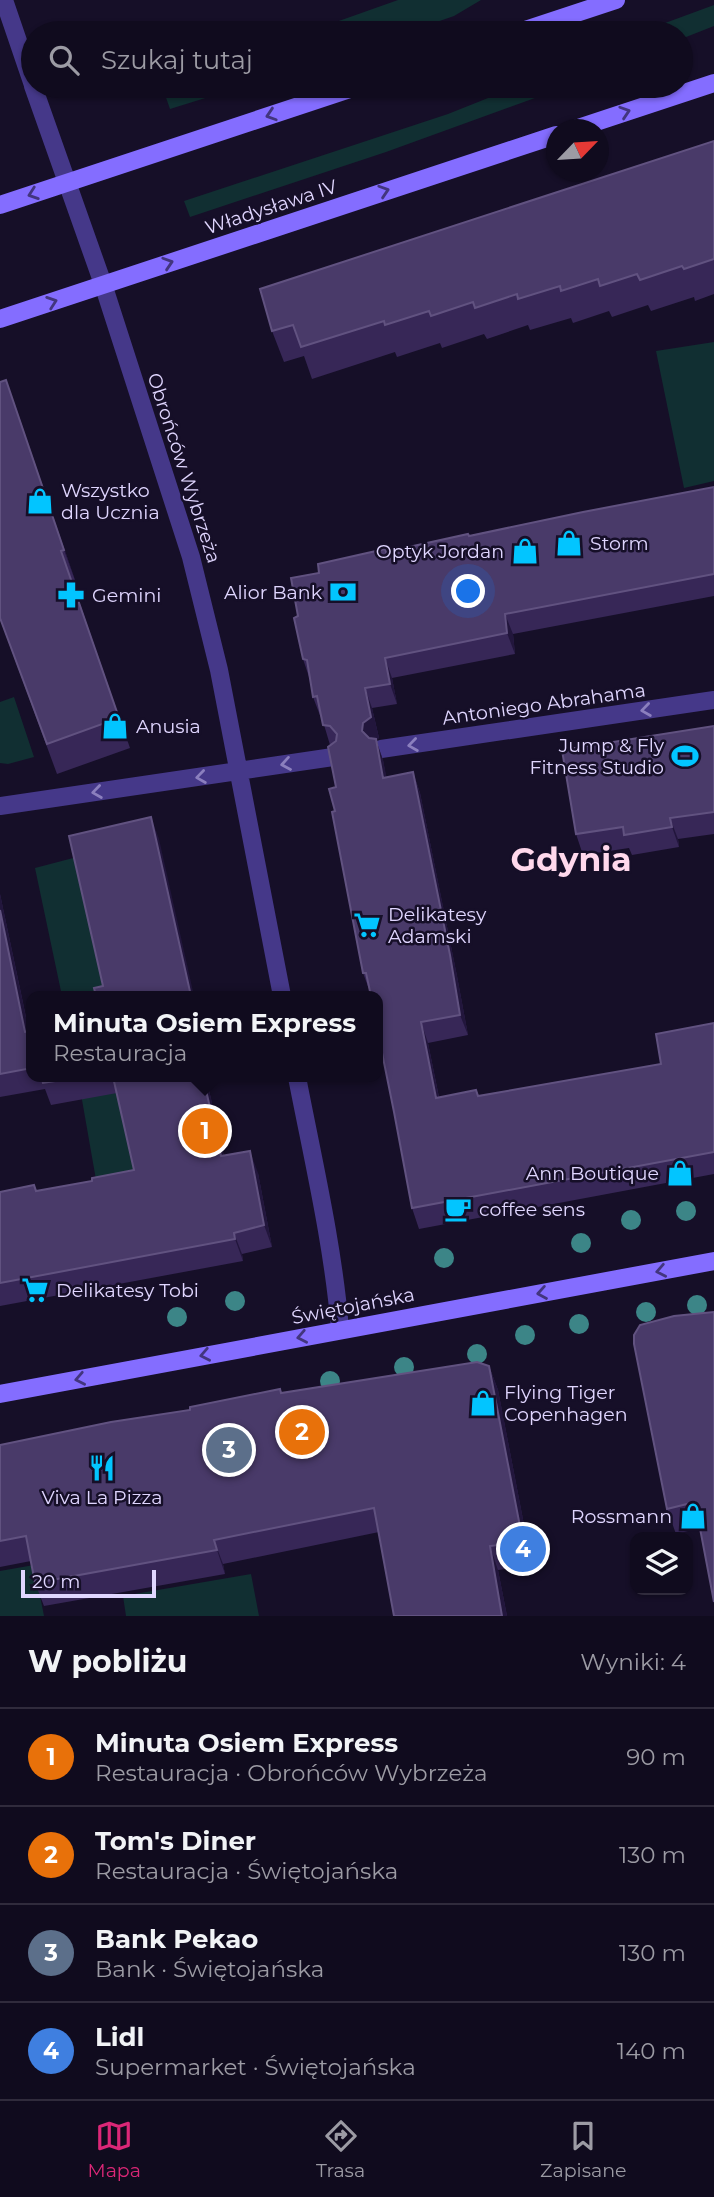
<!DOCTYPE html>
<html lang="pl">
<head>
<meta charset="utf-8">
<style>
  body { margin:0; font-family:Montserrat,sans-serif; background:#191427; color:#f1f3f6 }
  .controls { position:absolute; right:21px; bottom:21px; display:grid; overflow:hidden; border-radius:14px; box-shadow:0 2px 5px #0004 }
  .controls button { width:63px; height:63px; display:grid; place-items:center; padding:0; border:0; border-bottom:2px solid #302b3c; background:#100b1e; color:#f1f3f6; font:35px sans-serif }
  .compass { position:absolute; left:546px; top:119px; width:63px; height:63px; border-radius:50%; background:#100b1e; box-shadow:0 2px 5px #0004; rotate:65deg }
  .scale { position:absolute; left:21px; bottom:18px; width:135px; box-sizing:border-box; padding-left:7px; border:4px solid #e0d6ff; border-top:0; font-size:19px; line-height:24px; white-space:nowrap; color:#e0d6ff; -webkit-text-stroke:5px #160f28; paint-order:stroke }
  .you { position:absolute; left:469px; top:592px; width:24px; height:24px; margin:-18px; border:5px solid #fff; border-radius:50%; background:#1a73e8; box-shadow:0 0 0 10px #1a73e833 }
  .badge { display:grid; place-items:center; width:46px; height:46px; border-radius:50%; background:#db2777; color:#fff; font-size:23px; font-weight:700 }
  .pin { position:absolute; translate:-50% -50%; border:4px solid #fff; box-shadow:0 2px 7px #0006 }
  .popup { position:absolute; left:26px; top:991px; width:357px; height:91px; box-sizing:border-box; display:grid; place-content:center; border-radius:14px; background:#100b1e; filter:drop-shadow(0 2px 5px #0005); font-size:23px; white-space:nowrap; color:#9c9ba4 }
  .popup b { font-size:26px; color:#f1f3f6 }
  .popup::after { content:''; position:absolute; left:50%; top:100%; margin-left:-14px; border:14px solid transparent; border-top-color:#100b1e }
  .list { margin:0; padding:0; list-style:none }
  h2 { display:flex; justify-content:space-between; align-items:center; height:91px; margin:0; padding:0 28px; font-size:30px }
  h2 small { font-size:23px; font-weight:400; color:#9c9ba4 }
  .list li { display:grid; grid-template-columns:46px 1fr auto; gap:21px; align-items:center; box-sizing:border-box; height:98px; padding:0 28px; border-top:2px solid #302b3c }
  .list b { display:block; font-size:26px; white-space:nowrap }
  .list p { margin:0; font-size:23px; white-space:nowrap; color:#9c9ba4 }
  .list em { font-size:23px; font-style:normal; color:#9c9ba4 }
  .icon { flex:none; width:38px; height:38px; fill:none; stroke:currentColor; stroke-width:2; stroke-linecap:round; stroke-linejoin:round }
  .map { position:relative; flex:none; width:714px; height:1616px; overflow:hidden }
  .search { position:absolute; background:#100b1e; box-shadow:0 2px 5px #0004; left:21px; right:21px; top:21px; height:77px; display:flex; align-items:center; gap:18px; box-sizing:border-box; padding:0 24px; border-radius:38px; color:#9c9ba4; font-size:26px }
  .sheet { height:483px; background:#100b1e }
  nav { display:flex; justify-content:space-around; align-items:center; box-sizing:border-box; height:98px; border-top:2px solid #302b3c; background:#100b1e; font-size:19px; color:#9c9ba4 }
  nav a { display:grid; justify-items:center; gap:4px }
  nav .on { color:#db2777 }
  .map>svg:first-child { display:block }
  .green { fill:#112f32 }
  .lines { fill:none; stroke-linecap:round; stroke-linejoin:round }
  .street { stroke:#453889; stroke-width:18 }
  .secondary { stroke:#846dff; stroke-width:18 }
  .tree { fill:#3c8587 }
  .wall { fill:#372757 }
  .shaded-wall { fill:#22163c }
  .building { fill:#493a69; stroke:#615280; stroke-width:2 }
  .oneway { stroke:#42357e }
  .oneway2 { stroke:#8b7fbe }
  .labels { text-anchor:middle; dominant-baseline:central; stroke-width:5; stroke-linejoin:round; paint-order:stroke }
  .street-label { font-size:19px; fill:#e0d6ff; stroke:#160f28 }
  .poi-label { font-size:19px; fill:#e0d6ff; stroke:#160f28; text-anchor:start }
  .town-label { font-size:33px; font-weight:bold; fill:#ffd8ec; stroke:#160f28 }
</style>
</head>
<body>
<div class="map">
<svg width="714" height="1616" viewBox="0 0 714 1616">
  <rect width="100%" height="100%" fill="#160f28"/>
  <path class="green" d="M398,0H481L454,16L405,33H305Z
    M714,5V26L681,39V33H638Z
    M162,86H244L170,109Z
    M518,86H568L386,152L190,217L184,201L448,114Z
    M714,342V481L684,488L656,351Z
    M14,697L34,757L8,764L0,763V702Z
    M77,857L108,996H62L35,868Z
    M78,1077H116L152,1161L99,1197Z
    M34,1565L44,1616H0V1571Z
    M251,1574L259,1616H126L123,1596Z"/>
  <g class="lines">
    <path class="street" d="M4,0L33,85
      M33,86L103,284L191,557L219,670L282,996
      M381,749L714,700
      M0,806L333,757
      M297,1077C313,1160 333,1244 340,1329"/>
    <path class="secondary" d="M516,33L616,0
      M572,130L714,83
      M0,205L359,86
      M0,319L556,135
      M0,1394L714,1261"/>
  </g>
  <g class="tree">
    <circle cx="686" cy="1211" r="10"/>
    <circle cx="631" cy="1220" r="10"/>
    <circle cx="581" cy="1243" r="10"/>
    <circle cx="444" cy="1258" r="10"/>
    <circle cx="235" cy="1301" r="10"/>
    <circle cx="697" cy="1305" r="10"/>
    <circle cx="646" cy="1312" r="10"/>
    <circle cx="177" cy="1317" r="10"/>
    <circle cx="579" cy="1324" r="10"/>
    <circle cx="525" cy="1335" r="10"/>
    <circle cx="477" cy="1354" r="10"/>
    <circle cx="404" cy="1367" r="10"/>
    <circle cx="330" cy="1381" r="10"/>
  </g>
  <path class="wall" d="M714,141V294L695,301L694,297L651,311L648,305L612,317L609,311L573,323L571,318L530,330L528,325L487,339L484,334L442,348L440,343L397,357L395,352L312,379L304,356L284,362L272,331Z
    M6,380L75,580L72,581L130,748L57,774L0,619Z
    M714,487V596L513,634L515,654L392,678L397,704L372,708L379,738L376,740L383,760L386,777L413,772L420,793L457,976L468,1035L428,1043L439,1097L476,1090L479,1096L661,1064L714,1023V1174L419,1229L412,1208L394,1112L369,989L363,973L335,811L336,787L330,745L322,718H321L313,697L310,680L303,659L298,616L319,573L386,552Z
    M714,726V834L678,839L679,847L632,855L629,848L583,855L576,834Z
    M0,894L29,1031H32V1077H206L224,1156L258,1173L272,1247L242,1254L243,1261L0,1306V1192L36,1191L92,1181L134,1170L117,1093L51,1105L45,1089L0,1097Z
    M674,1316L700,1528L676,1534L667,1509Z
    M489,1366L498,1390L532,1566L498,1570L507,1616H394L379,1532L223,1564L225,1574L44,1606L35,1583L31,1561L0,1567V1445L282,1393Z"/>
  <path class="shaded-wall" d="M6,380L17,410L75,580L64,550Z
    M505,614L513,634L515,654L507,633Z
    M385,658L392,678L397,704L390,684Z
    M365,688L372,708L379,738L376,740L383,760L391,799L371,744L362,731Z
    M413,772L420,793L457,976L468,1035L460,1015Z
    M151,817L159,839L194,996H191Z
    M670,818L678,839L679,847L672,827Z
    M0,894L32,1046L25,1032L0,910Z
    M421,1022L428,1043L443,1118L436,1098Z
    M203,1077H206L229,1178L221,1156Z
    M250,1151L258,1173L272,1247L264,1225Z
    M234,1233L242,1254L243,1261L235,1239Z
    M489,1366L498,1390L532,1566L523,1542Z
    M214,1540L223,1564L225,1574L217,1550Z
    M490,1546L498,1570L507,1616H502Z"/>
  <path class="building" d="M714,141V259L684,269L682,266L640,280L637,274L600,286L598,279L561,291L560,286L518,299L517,294L475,308L473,302L431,316L429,311L385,325L384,321L301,347L293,325L272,331L260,289Z
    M6,380L64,550L61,551L119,718L47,744L0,618V382Z
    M714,487V574L505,614L507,633L385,658L390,684L365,688L371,717L363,723L362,731L369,738L376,739L383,778L413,772L450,955L460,1015L421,1022L436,1098L476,1090L478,1096L661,1064L656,1034L714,1023V1152L412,1208L394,1112L378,1033V996H371L366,973H363L332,812L335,811L329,789L336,787L328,747L336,741L337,734L330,726L323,725L317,696L313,697L307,660L303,659L294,618L298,616L291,578L319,573L318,564L385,549L386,552L468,534L469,536L583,512Z
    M714,726V812L670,818L672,827L624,835L623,827L576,834L562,750Z
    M151,817L191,996H96L94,988L103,986L69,836Z
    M0,910L25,1032L32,1031V1068L0,1074Z
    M41,1077H81L43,1083Z
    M113,1077H203L221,1156L250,1151L264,1225L234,1233L235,1239L0,1283V1192L34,1185L36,1191L92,1181V1178L134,1170Z
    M714,1312V1602L695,1502L667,1509L634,1344V1335L640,1325L674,1316Z
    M477,1362L489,1366L523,1542L490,1546L502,1616H394L374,1508L214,1540L217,1550L35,1583L26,1536L0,1541V1445L111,1422L190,1410V1407L280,1389L281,1393Z"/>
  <defs><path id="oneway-chevron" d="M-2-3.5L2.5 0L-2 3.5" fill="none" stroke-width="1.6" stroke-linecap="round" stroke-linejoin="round" transform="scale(1.75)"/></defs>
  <g class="oneway">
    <use href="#oneway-chevron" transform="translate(625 112) rotate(-18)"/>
    <use href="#oneway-chevron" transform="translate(271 115) rotate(162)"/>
    <use href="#oneway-chevron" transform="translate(384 191) rotate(-18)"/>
    <use href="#oneway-chevron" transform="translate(33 194) rotate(161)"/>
    <use href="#oneway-chevron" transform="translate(168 263) rotate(-18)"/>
    <use href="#oneway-chevron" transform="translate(52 302) rotate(-19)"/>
    <use href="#oneway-chevron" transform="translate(661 1271) rotate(169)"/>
    <use href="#oneway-chevron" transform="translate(542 1293) rotate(170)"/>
    <use href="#oneway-chevron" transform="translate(302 1337) rotate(169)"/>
    <use href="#oneway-chevron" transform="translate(205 1355) rotate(169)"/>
    <use href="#oneway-chevron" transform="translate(80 1379) rotate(169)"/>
  </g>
  <g class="oneway2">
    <use href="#oneway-chevron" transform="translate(646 710) rotate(172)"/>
    <use href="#oneway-chevron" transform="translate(413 745) rotate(172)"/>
    <use href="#oneway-chevron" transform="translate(286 764) rotate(170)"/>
    <use href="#oneway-chevron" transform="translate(201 777) rotate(172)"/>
    <use href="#oneway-chevron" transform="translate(97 792) rotate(172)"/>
  </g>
  <defs>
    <g id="shop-bare" transform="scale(2.1)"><path d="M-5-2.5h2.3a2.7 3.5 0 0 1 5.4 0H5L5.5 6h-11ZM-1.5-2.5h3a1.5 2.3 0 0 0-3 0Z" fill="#02c5ff" stroke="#160f28" stroke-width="2.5" paint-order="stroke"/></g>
    <g id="bank-bare" transform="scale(2.1)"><path d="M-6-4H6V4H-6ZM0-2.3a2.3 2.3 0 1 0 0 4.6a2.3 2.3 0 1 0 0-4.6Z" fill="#02c5ff" stroke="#160f28" stroke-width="2.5" paint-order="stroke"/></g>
    <g id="pharmacy-bare" transform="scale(2.1)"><path d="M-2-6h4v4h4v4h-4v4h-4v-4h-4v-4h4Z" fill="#02c5ff" stroke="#160f28" stroke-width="2.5" paint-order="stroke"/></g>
    <g id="stadium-bare" transform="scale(2.1)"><path d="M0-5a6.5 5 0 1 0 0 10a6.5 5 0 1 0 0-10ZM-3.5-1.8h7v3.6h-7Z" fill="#02c5ff" stroke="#160f28" stroke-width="2.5" paint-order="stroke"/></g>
    <g id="supermarket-bare" transform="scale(2.1)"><path d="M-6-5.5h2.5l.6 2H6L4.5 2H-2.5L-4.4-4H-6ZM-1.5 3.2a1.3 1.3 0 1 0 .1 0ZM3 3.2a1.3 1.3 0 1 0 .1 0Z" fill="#02c5ff" stroke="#160f28" stroke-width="2.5" paint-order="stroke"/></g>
    <g id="cafe-bare" transform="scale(2.1)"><path d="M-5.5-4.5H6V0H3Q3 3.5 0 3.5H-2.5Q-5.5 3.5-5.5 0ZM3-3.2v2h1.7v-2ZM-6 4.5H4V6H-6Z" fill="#02c5ff" stroke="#160f28" stroke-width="2.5" paint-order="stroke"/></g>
    <g id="restaurant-bare" transform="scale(2.1)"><path d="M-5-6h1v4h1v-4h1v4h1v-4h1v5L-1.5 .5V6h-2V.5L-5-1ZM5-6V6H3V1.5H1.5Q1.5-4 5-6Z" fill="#02c5ff" stroke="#160f28" stroke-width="2.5" paint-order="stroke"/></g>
  </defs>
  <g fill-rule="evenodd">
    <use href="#shop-bare" x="40" y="501"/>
    <use href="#shop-bare" x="569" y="543"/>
    <use href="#shop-bare" x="525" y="551"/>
    <use href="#bank-bare" x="343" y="592"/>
    <use href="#pharmacy-bare" x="71" y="595"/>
    <use href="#shop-bare" x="115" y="726"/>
    <use href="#stadium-bare" x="685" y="756"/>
    <use href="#supermarket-bare" x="367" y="925"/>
    <use href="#shop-bare" x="680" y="1173"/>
    <use href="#cafe-bare" x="458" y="1209"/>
    <use href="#supermarket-bare" x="35" y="1290"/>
    <use href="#shop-bare" x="483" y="1403"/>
    <use href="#restaurant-bare" x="102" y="1468"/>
    <use href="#shop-bare" x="693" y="1516"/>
  </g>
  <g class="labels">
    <g class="street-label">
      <text transform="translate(271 207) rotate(-18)">Władysława IV</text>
      <text transform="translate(184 468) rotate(72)">Obrońców Wybrzeża</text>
      <text transform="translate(544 704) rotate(-8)">Antoniego Abrahama</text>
      <text transform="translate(353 1306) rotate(-11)">Świętojańska</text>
    </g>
    <g class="poi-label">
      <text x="61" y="490">Wszystko<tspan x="61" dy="22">dla Ucznia</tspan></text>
      <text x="590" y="543">Storm</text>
      <text x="504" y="551" text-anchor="end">Optyk Jordan</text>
      <text x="322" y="592" text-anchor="end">Alior Bank</text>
      <text x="92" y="595">Gemini</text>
      <text x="136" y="726">Anusia</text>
      <text x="664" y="745" text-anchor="end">Jump &amp; Fly<tspan x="664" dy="22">Fitness Studio</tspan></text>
      <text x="388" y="914">Delikatesy<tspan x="388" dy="22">Adamski</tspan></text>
      <text x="659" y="1173" text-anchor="end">Ann Boutique</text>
      <text x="479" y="1209">coffee sens</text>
      <text x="56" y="1290">Delikatesy Tobi</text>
      <text x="504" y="1392">Flying Tiger<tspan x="504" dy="22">Copenhagen</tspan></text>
      <text x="102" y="1497" text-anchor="middle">Viva La Pizza</text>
      <text x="672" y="1516" text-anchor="end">Rossmann</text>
    </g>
    <g class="town-label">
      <text x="571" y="859">Gdynia</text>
    </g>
  </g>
</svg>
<div class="controls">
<button><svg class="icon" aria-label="layers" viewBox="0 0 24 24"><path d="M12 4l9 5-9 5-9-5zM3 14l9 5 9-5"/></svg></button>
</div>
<svg class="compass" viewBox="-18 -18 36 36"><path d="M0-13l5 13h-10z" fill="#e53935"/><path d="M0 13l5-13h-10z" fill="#9c9ba4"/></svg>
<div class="scale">20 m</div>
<div class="you"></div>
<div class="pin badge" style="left:205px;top:1131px;background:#e8710a">1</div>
<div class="popup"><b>Minuta Osiem Express</b>Restauracja</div>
<div class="pin badge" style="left:302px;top:1432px;background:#e8710a">2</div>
<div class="pin badge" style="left:229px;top:1450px;background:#5c6f8a">3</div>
<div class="pin badge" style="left:523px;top:1549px;background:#3f7fe0">4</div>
<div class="search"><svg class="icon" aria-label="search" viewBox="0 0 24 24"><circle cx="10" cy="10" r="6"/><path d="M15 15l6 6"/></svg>Szukaj tutaj</div>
</div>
<section class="sheet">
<h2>W pobliżu<small>Wyniki: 4</small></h2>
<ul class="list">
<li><span class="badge" style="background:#e8710a">1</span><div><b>Minuta Osiem Express</b><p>Restauracja · Obrońców Wybrzeża</p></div><em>90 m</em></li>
<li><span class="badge" style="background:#e8710a">2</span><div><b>Tom's Diner</b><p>Restauracja · Świętojańska</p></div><em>130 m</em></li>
<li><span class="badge" style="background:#5c6f8a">3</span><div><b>Bank Pekao</b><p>Bank · Świętojańska</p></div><em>130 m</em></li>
<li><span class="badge" style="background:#3f7fe0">4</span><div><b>Lidl</b><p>Supermarket · Świętojańska</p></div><em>140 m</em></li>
</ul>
</section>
<nav>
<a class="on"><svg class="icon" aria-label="map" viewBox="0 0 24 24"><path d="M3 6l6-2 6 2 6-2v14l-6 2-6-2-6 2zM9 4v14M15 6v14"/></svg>Mapa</a>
<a><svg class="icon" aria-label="directions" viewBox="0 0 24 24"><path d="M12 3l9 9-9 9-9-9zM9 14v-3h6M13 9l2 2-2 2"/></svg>Trasa</a>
<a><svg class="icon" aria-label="saved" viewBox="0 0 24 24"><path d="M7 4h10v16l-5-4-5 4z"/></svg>Zapisane</a>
</nav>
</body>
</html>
